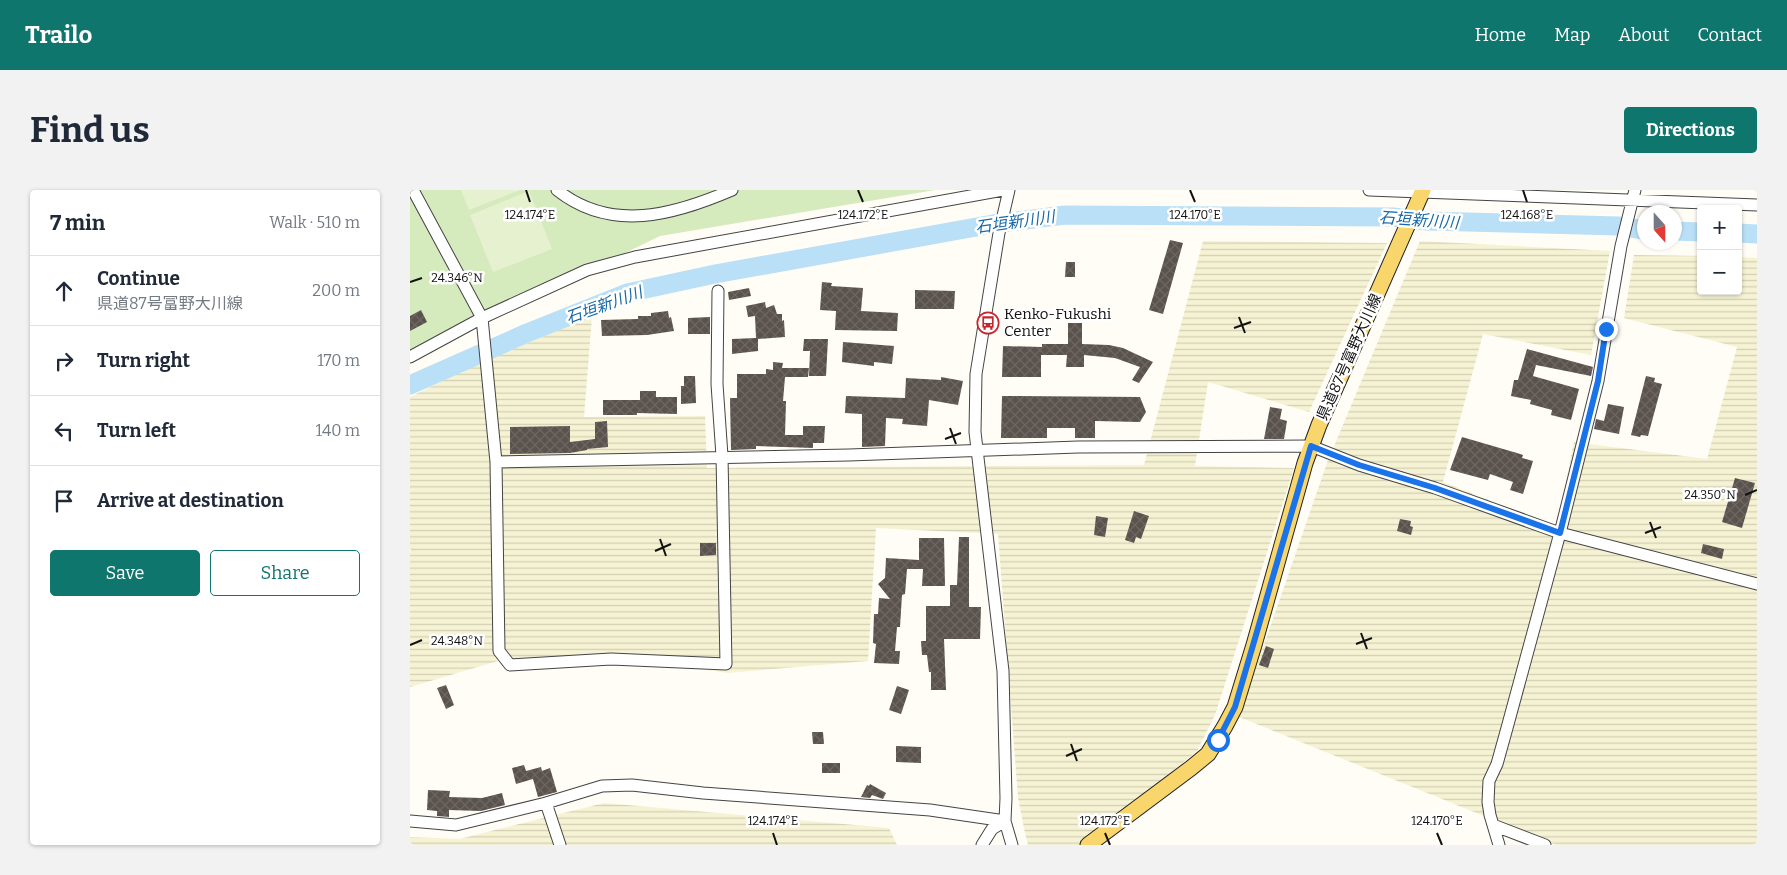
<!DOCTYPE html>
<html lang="en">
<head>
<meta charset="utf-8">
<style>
  body { margin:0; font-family:Bitter,"Noto Sans JP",serif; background:#f2f2f3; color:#1f2937 }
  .controls { position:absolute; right:15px; top:15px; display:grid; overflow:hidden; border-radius:5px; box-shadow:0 1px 4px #0004 }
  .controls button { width:45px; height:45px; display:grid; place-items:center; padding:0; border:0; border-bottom:1px solid #e0e1e3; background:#fff; color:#1f2937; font:25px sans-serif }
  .compass { position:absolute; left:1227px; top:15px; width:45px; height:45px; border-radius:50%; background:#fff; box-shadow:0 1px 4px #0004; rotate:159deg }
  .stop { position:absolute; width:15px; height:15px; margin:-11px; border:4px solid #1a73e8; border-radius:50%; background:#fff }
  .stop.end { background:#1a73e8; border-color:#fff; box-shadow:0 1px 5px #0008 }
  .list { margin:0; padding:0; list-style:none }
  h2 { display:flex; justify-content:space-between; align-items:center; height:65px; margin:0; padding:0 20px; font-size:21px }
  h2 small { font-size:16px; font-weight:400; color:#747a83 }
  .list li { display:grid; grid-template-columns:32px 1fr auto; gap:15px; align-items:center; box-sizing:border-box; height:70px; padding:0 20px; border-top:1px solid #e0e1e3 }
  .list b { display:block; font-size:19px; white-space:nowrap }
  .list p { margin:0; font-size:16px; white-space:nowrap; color:#747a83 }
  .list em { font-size:16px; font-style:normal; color:#747a83 }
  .actions { display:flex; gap:10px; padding:15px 20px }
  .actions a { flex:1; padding:11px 0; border:1px solid #0f766e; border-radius:5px; text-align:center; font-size:18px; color:#0f766e }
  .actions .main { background:#0f766e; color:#fff }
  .icon { flex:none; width:28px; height:28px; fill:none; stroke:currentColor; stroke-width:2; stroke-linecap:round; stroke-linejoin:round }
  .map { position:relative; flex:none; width:1347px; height:655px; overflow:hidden; border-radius:5px }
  header { display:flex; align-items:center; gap:30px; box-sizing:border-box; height:70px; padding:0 25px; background:#0f766e; color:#fff }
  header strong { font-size:24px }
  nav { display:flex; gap:28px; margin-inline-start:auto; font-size:18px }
  .intro { display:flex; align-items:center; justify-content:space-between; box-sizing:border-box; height:120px; padding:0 30px }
  h1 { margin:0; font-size:35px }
  .button { padding:12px 22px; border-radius:5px; background:#0f766e; color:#fff; font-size:18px; font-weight:700 }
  main { display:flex; gap:30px; padding:0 30px }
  aside { flex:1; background:#fff; border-radius:5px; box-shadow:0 1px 4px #0004 }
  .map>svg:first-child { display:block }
  .farmland { fill:url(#farmland-rules) }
  .park { fill:#d5ebbd }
  .pitch { fill:#e6f2cf }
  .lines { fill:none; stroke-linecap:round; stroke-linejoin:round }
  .river { stroke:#b9e0f7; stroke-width:19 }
  .building { fill:url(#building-cross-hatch) }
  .minor-casing { stroke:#444; stroke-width:13 }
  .major-casing { stroke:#222; stroke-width:17 }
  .minor { stroke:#fff; stroke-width:11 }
  .major { stroke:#f9d66b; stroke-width:15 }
  .route { stroke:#1a73e8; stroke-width:6 }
  .ticks { fill:none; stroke:#111; stroke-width:2 }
  .labels { text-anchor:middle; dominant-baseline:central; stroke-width:5; stroke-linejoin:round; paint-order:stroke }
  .poi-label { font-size:15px; fill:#111; stroke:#fff; text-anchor:start }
  .street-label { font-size:15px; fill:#111; stroke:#fff }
  .water-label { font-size:16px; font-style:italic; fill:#1768a6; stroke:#fff }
  .ticks-label { font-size:12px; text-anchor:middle; fill:#111; stroke:#fff; stroke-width:5; stroke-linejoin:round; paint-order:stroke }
</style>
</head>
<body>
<header>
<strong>Trailo</strong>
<nav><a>Home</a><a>Map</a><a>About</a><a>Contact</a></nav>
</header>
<div class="intro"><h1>Find us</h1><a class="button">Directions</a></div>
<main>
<aside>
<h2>7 min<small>Walk · 510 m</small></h2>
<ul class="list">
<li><svg class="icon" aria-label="ahead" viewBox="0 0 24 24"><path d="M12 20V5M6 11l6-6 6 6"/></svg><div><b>Continue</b><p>県道87号富野大川線</p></div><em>200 m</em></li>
<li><svg class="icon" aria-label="right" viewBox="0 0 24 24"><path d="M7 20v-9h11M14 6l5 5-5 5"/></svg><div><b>Turn right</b></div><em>170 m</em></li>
<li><svg class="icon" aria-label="left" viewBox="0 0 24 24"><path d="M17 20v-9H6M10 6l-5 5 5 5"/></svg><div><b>Turn left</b></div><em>140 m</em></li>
<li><svg class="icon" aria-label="arrive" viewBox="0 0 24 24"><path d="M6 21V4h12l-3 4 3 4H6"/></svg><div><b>Arrive at destination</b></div></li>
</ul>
<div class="actions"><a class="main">Save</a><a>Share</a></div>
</aside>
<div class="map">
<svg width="1347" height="655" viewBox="0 0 1347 655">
  <defs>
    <pattern id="farmland-rules" width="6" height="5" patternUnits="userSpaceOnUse" patternTransform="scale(1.25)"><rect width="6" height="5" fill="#f6f3d4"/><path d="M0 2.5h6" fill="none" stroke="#d2cfb5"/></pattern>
    <pattern id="building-cross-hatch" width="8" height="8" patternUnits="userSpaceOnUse" patternTransform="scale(1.25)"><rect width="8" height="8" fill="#5a524d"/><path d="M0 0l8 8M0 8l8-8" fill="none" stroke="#6d6662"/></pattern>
  </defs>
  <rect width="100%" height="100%" fill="#fffdf5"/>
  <path class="farmland" d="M793,51L977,53L899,222L798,192L785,276L884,278L805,525L787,561L672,655H618L615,643L608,608L588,344L466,338L458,471L318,483L203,467L88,471L0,497V364L1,359H0V207L54,180L182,126L174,227L295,226L297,278L734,275Z
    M1010,51L1200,61L1181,165L1073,144L1033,292L1147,337L1164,252L1297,269L1327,157L1214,128L1224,65L1291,66V101H1328V67L1347,68V655H1146L829,527L917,273Z
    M194,613L479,638L487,655H0V647L49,649Z"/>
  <path class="park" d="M0,0H525L250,46L0,168Z"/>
  <path class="pitch" d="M51,0H110L59,20Z
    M119,1L142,59L83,82L60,25Z"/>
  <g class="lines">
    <path class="river" d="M1264,41L1291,42
      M1328,43L1347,44
      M0,195L117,143L217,103L305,84L583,34L655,25L983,27L1017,31L1208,36L1234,40"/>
  </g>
  <path class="building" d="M760,50L773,53L753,124L739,120Z
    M656,72H665V87H655Z
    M412,92L422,93L421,96L453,98L451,121L488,123L487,141L425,140L426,121L410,120Z
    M339,98L341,106L319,110L318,102Z
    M505,100L545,101L544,119H505Z
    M355,112L356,118L364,115L367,124H372V131L374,130L375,147L348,149V161L322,164V149L346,148L345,126L338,127L336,116Z
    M11,120L17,132L0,141V126Z
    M258,121L259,128L261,127L264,141L237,145L192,146L191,130L228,129V126H241V123Z
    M300,127V144H278V128Z
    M658,133H672V154L699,155L713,158L743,172L729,193L722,190L730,177L705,168L674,165V177H656L657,165H631V187H592L593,156L632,157V154H658Z
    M394,149H418L416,186H399L400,161H393Z
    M433,152L484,156L482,174L464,172V176L432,172Z
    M1117,159L1183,177L1181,186L1126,175L1123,186L1169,199L1161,230L1141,225L1142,220L1120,214L1121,210L1101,206L1104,190H1108Z
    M363,172L373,173L372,178H399L398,187H375L373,211H376L375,245H393V236H415L414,253H403V258L346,256V259L321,260L320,208H327V184H356V179L363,180Z
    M274,186H285L286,213L271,214V196H274Z
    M1236,186L1245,188L1244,192L1252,194L1238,246L1231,245L1230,247L1221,245Z
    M531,187L553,191L548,215L519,210L517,236L492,234L493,229L476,228L475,256L452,257V224L435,223L436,206L495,208L496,188L531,190Z
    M230,201H246V207H267V224L227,223V225H193V210H230Z
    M592,206L730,207L736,222L730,232L685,231V248H665V238H637V248H591Z
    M1198,214L1214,217L1209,244L1184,239L1186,229L1194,231Z
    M860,217L872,219L870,229L877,231L874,249H854Z
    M197,231L198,257L177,259V260L160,263L100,264V237L160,236V252L185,249V232Z
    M1052,247L1107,263L1113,265L1112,268L1123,271L1113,304L1100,300L1103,292L1080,284L1078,290L1040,280Z
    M1325,288L1345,293L1332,338L1312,332Z
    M724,321L739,326L731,349L726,347L724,353L715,350Z
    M686,326L698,328L695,347L684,345Z
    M990,329L1001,331L1000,336L1003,337L1001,345L987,341Z
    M549,347H559V417H571L570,449H534L536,500H521V482H519L517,465H512L511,451H516V416H540V395H547Z
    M509,348H534L535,396H512L513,379H497L495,404L492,405L490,437H487L485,461H490L489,474L464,473L466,454L463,453L464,424H468L469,408L480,409L468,394L475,388L476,368L509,370Z
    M290,353H306V365L290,366Z
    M1293,354L1314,359L1312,369L1291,363Z
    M856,456L864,459L858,478L849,475Z
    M36,495L44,515L36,519L27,498Z
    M487,496L499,500L491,524L479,520Z
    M402,542H413L414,554H403Z
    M486,556L511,557V573L486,572Z
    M412,573H430V583H412Z
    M114,575L116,581L131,577L132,581L140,578L147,602L128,607L123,589L106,594L102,578Z
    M460,594L476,603L473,609L462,605L460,608L451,607L457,595L459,596Z
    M18,600L40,601L39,607L72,608L92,603L95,615L71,621L39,620V627L27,626V621L17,620Z"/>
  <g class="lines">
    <g class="minor-casing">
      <path id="minor" d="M3,0L72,128L86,272L89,461L100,475L201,469L316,474L312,266L307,194L308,101
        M147,0C201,43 264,25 322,0
        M599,0L589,43L566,184L565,242L593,481L596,608L595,631L602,655
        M959,0L1347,15
        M0,167L72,128L177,80L225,67L593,0
        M86,272L439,265L668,257L901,256L949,275L1025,298L1150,343L1347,394
        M136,613L150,655
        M0,631L46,635L136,613L192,596L222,595L293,603L520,620L595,631
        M1083,635L1135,655
        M572,655L582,639L595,631
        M1089,655L1080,625L1078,612L1079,591L1087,574L1097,538L1150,343L1188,191L1211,56L1225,0"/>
    </g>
    <g class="major-casing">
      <path id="major" d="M678,655L781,578L798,564L815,536L825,517L844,455L895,273L909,235L1013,0"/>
    </g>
    <use href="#minor" class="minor"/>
    <use href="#major" class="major"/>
  </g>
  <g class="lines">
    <path class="route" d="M808,550L825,517L901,256L949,275L1025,298L1150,343L1188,191L1196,139"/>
  </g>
  <path class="ticks" d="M116,0L120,12M448,0L453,12M780,0L785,12M1113,0L1117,12M0,92L12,88M829,127L835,143M824,138L841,132M540,238L546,254M535,249L551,243M1335,305L1347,300M1240,332L1246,348M1235,343L1251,337M250,349L256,366M245,361L261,354M951,443L957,459M946,454L962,448M0,455L12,450M661,554L667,571M656,566L672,559M363,643L367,655M695,643L700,655M1027,643L1032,655"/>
  <defs>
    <g id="bus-ring" transform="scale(1.125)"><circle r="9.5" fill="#fff" stroke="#c4262e" stroke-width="1.5"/><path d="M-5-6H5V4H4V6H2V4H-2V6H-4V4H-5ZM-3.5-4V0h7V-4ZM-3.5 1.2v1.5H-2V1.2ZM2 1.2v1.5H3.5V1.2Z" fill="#c4262e"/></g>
  </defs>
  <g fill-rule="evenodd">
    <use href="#bus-ring" x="578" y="133"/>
  </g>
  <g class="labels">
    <g class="poi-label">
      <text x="594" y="124">Kenko-Fukushi<tspan x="594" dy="17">Center</tspan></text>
    </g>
    <g class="street-label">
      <text transform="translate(939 167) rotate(-66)">県道87号富野大川線</text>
    </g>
    <g class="water-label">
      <text transform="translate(1009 30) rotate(4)">石垣新川川</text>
      <text transform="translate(605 32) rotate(-8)">石垣新川川</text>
      <text transform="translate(194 115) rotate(-20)">石垣新川川</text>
    </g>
  </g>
  <g class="ticks-label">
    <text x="120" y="29">124.174°E</text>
    <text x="453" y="29">124.172°E</text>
    <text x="785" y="29">124.170°E</text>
    <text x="1117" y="29">124.168°E</text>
    <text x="47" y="92">24.346°N</text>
    <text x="1300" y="309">24.350°N</text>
    <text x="47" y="455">24.348°N</text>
    <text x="363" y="635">124.174°E</text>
    <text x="695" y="635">124.172°E</text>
    <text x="1027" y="635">124.170°E</text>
  </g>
</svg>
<div class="controls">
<button>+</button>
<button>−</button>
</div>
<svg class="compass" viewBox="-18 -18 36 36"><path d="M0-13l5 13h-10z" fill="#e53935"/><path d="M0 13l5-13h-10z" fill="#747a83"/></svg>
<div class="stop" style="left:808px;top:550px"></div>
<div class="stop end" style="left:1196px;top:139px"></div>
</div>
</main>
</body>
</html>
